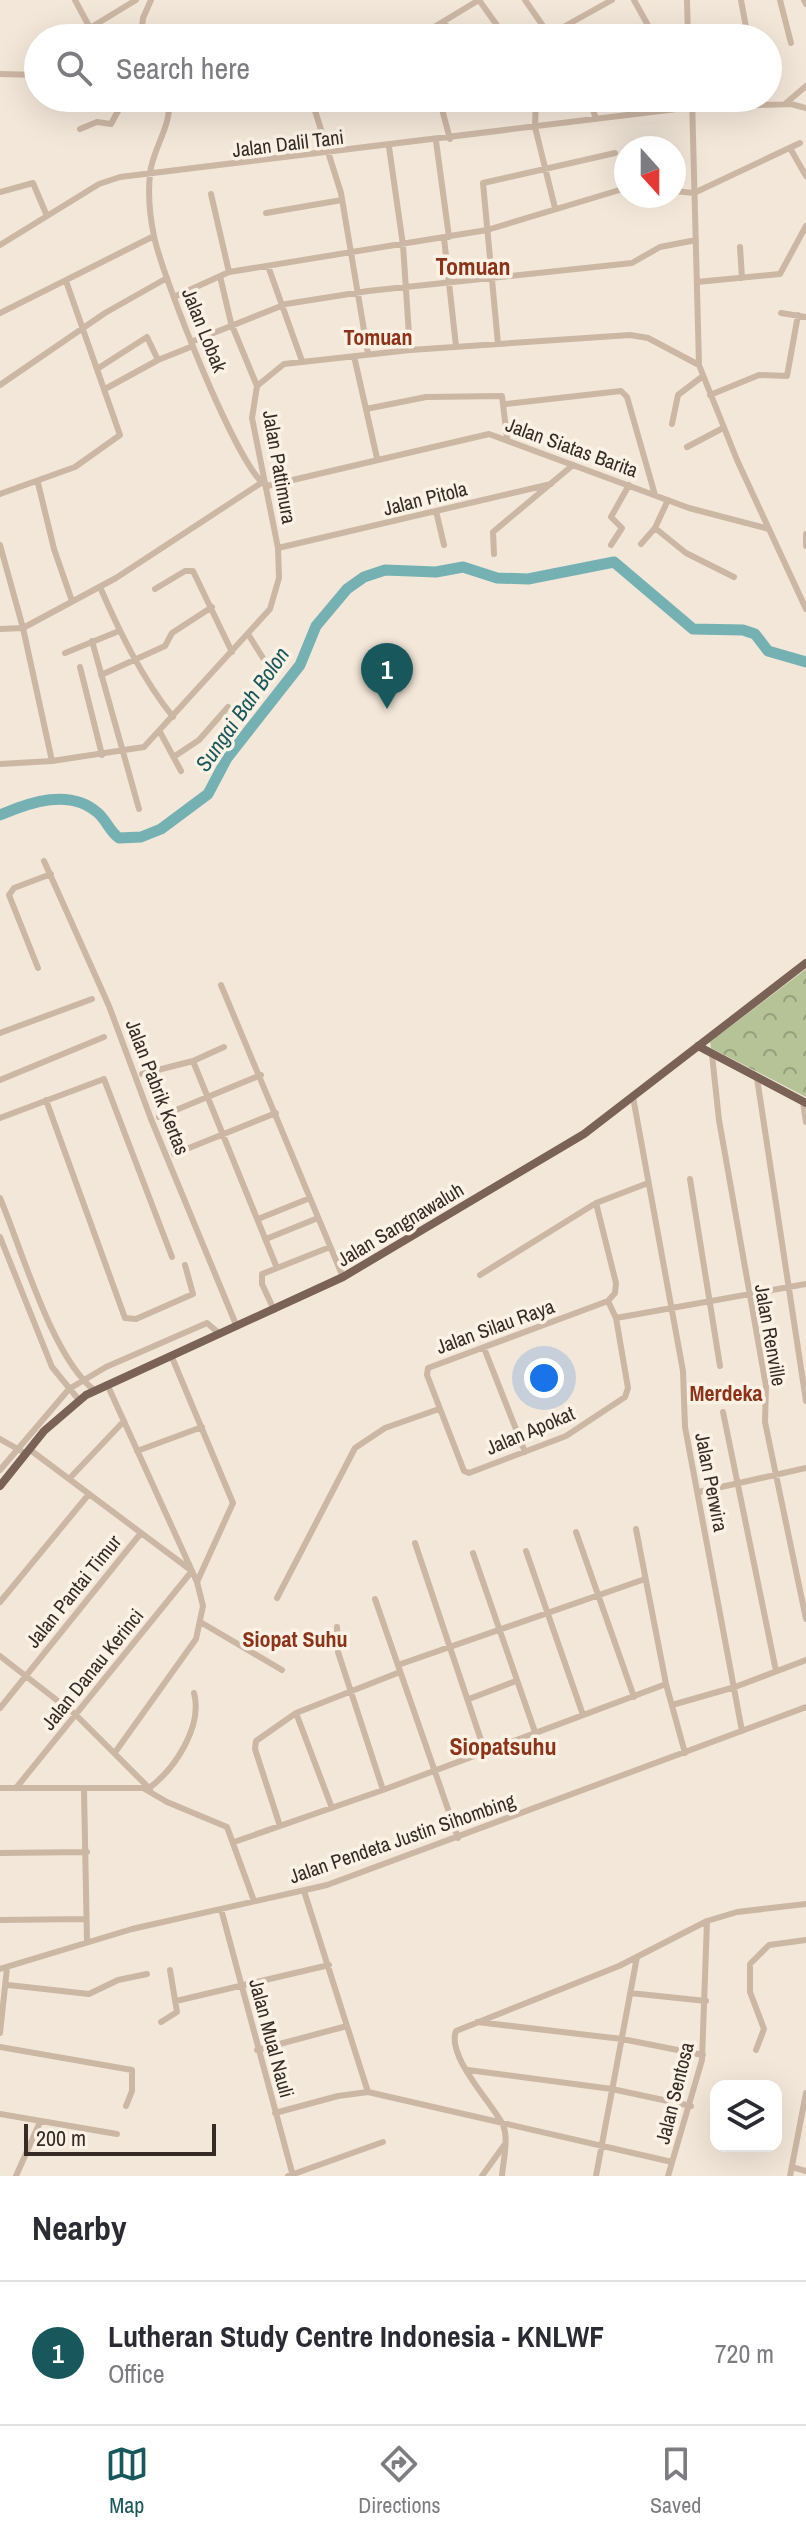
<!DOCTYPE html>
<html lang="en">
<head>
<meta charset="utf-8">
<style>
  body { margin:0; font-family:"Archivo Narrow",sans-serif; background:#f7f7f7; color:#2b2b33 }
  .controls { position:absolute; right:24px; bottom:24px; display:grid; overflow:hidden; border-radius:16px; box-shadow:0 8px 32px #0002 }
  .controls button { width:72px; height:72px; display:grid; place-items:center; padding:0; border:0; border-bottom:2px solid #e1e1e2; background:#fff; color:#2b2b33; font:40px sans-serif }
  .compass { position:absolute; left:614px; top:136px; width:72px; height:72px; border-radius:50%; background:#fff; box-shadow:0 8px 32px #0002; rotate:159deg }
  .scale { position:absolute; left:24px; bottom:20px; width:192px; box-sizing:border-box; padding-left:8px; border:4px solid #372b26; border-top:0; font-size:22px; line-height:28px; white-space:nowrap; color:#372b26; -webkit-text-stroke:6px #fbf1e5; paint-order:stroke }
  .you { position:absolute; left:544px; top:1378px; width:28px; height:28px; margin:-20px; border:6px solid #fff; border-radius:50%; background:#1a73e8; box-shadow:0 0 0 12px #1a73e833 }
  .badge { display:grid; place-items:center; width:52px; height:52px; border-radius:50%; background:#18575b; color:#fff; font-size:26px; font-weight:700 }
  .pin { position:absolute; translate:-50% -66px; filter:drop-shadow(0 2px 4px #0008) }
  .pin::after { content:''; position:absolute; top:42px; width:28px; height:24px; background:inherit; clip-path:polygon(0 0,100% 0,50% 100%) }
  .list { margin:0; padding:0; list-style:none }
  h2 { display:flex; justify-content:space-between; align-items:center; height:104px; margin:0; padding:0 32px; font-size:34px }
  h2 small { font-size:26px; font-weight:400; color:#7c7c81 }
  .list li { display:grid; grid-template-columns:52px 1fr auto; gap:24px; align-items:center; box-sizing:border-box; height:144px; padding:0 32px; border-top:2px solid #e1e1e2 }
  .list b { display:block; font-size:30px; white-space:nowrap }
  .list p { margin:0; font-size:26px; white-space:nowrap; color:#7c7c81 }
  .list em { font-size:26px; font-style:normal; color:#7c7c81 }
  .icon { flex:none; width:44px; height:44px; fill:none; stroke:currentColor; stroke-width:2; stroke-linecap:round; stroke-linejoin:round }
  .map { position:relative; flex:none; width:806px; height:2176px; overflow:hidden }
  .search { position:absolute; background:#fff; box-shadow:0 8px 32px #0002; left:24px; right:24px; top:24px; height:88px; display:flex; align-items:center; gap:20px; box-sizing:border-box; padding:0 28px; border-radius:44px; color:#7c7c81; font-size:30px }
  .sheet { height:248px; background:#fff }
  nav { display:flex; justify-content:space-around; align-items:center; box-sizing:border-box; height:112px; border-top:2px solid #e1e1e2; background:#fff; font-size:22px; color:#7c7c81 }
  nav a { display:grid; justify-items:center; gap:4px }
  nav .on { color:#18575b }
  .map>svg:first-child { display:block }
  .park { fill:url(#park-crowns) }
  .lines { fill:none; stroke-linecap:round; stroke-linejoin:round }
  .river { stroke:#75b0b3; stroke-width:11 }
  .minor { stroke:#ccb6a4; stroke-width:6 }
  .major { stroke:#7a6256; stroke-width:8 }
  .labels { text-anchor:middle; dominant-baseline:central; stroke-width:7; stroke-linejoin:round; paint-order:stroke }
  .street-label { font-size:20px; fill:#372b26; stroke:#fbf1e5 }
  .neighbourhood-label { font-size:22px; font-weight:bold; fill:#8c3419; stroke:#fbf1e5 }
  .water-label { font-size:22px; font-style:italic; fill:#18575b; stroke:#fbf1e5 }
  .quarter-label { font-size:24px; font-weight:bold; fill:#8c3419; stroke:#fbf1e5 }
</style>
</head>
<body>
<div class="map">
<svg width="806" height="2176" viewBox="0 0 806 2176">
  <defs>
    <pattern id="park-crowns" width="20" height="18" patternUnits="userSpaceOnUse" patternTransform="scale(2)"><rect width="20" height="18" fill="#b5c397"/><path d="M2 6a3 3 0 1 1 6 0M12 15a3 3 0 1 1 6 0" fill="none" stroke="#949f7b"/></pattern>
  </defs>
  <rect width="100%" height="100%" fill="#f3e7d9"/>
  <path class="park" d="M806,969V1097L711,1048L710,1042Z"/>
  <g class="lines">
    <path class="river" d="M0,815C30,802 70,788 98,813C107,821 110,832 119,838L141,837L161,829L208,794L227,758L300,665L316,626L347,589L364,577L385,570L436,572L463,567L497,578L528,579L614,562L693,629L743,630L755,634L768,651L806,662"/>
    <path class="minor" d="M75,0L90,28L136,0
      M479,0L506,38
      M525,0L550,36
      M634,0L655,38
      M687,0L688,38
      M741,0L748,38
      M780,0L791,43
      M804,0L806,4
      M444,23L459,38
      M549,35L612,0
      M141,38L143,18L151,0
      M416,38L479,0
      M0,74L38,75
      M125,98L169,102
      M168,98C174,123 152,149 150,174C148,193 150,217 154,236C161,273 239,473 267,486
      M199,98L202,101L213,98
      M311,98L341,193L368,354
      M396,98L397,104
      M439,98L450,139
      M536,98L535,127L555,208
      M589,98L596,119
      M692,98L699,365
      M785,104L806,86
      M80,129L97,122L111,124L125,98
      M436,141L449,237
      M389,147L403,245L410,350
      M790,148L806,176
      M674,191L694,193L800,143
      M0,192L33,183L47,216
      M211,194L229,272
      M266,213L342,200
      M444,238L456,346
      M0,245L99,184L120,177L693,107L791,104L806,108
      M740,247L742,278
      M268,266L302,361
      M220,276L231,323L257,386
      M697,282L780,274L806,226
      M174,297L229,272L487,230L626,188
      M0,313L154,236
      M781,313L806,317
      M191,342L286,304L368,291L632,263L660,247L696,240
      M498,344L483,183L615,153
      M354,356L377,458
      M97,369L147,337L158,360
      M0,385L105,313L167,278
      M105,389L158,360L193,346
      M710,395L759,375L787,376L798,315
      M506,404L621,391L627,397L655,495
      M366,409L426,397L502,396L507,438
      M672,424L678,395L703,376
      M687,447L723,428
      M38,483L54,549L72,601
      M267,486L489,434L689,508L769,529
      M0,494L75,467L120,435L66,281
      M668,500L655,528L686,553L734,577
      M436,511L444,545
      M806,534V546
      M641,544L655,528
      M0,545L23,628L52,761
      M611,545L622,528L611,517L629,485
      M278,548L551,484
      M494,554L493,532L573,465
      M100,587C120,633 142,678 173,717
      M155,589L185,571H193L232,652
      M0,629L23,628L116,578L261,483
      M248,634L263,658
      M92,641L139,809
      M65,653L119,631
      M80,667L102,755
      M101,675L165,646L172,633L212,607
      M160,732L181,771
      M175,756L199,740L228,707
      M0,764L52,761L144,747L270,609L279,578L278,548L252,418L257,386L284,364L410,350L630,335L648,338L699,365L737,460L806,609
      M44,861L109,1006L151,1119L237,1327
      M38,968L9,895L14,888L51,874
      M221,985L343,1277
      M0,1033L92,999
      M712,1055L719,1120L766,1386L765,1422L806,1619
      M193,1061L224,1047
      M142,1074L193,1061L277,1268
      M757,1078L806,1401
      M0,1080L104,1037
      M633,1097L683,1371L685,1427L742,1731
      M46,1100L125,1318L136,1319L193,1294L185,1265
      M803,1102L806,1122
      M159,1117L261,1075
      M0,1118L104,1079L172,1257
      M174,1154L276,1113
      M690,1179L720,1366
      M0,1198C22,1250 52,1357 94,1390
      M596,1203L616,1283L615,1293L608,1301
      M258,1219L310,1198
      M0,1237L52,1367L79,1400
      M266,1239L318,1218
      M480,1275L596,1203L648,1183
      M608,1301L616,1318L628,1388L625,1397L566,1436L469,1473L464,1471L427,1375L428,1368Z
      M274,1310L262,1284V1274L330,1247
      M616,1318L806,1284
      M484,1348L525,1452
      M171,1355L233,1503L197,1582
      M107,1384L197,1582L203,1606L196,1639L116,1751
      M723,1412L776,1671
      M0,1439L25,1453
      M137,1451L202,1427
      M0,1470L69,1389L106,1367L207,1323L220,1334
      M69,1479L124,1421
      M699,1492L806,1468
      M636,1529L666,1684L685,1753
      M576,1532L634,1697
      M415,1543L485,1752
      M526,1551L583,1715
      M473,1553L535,1732
      M277,1598L355,1448L385,1428L439,1409
      M375,1599L458,1838
      M0,1602L89,1494
      M202,1623L282,1670
      M337,1627L338,1652L383,1790
      M0,1656L76,1715L150,1789
      M398,1665L645,1579
      M469,1699L516,1681
      M672,1705L735,1687L806,1660
      M0,1708L141,1533
      M296,1713L332,1808
      M0,1788H143L167,1802L227,1827L254,1901
      M16,1788L192,1571L29,1449
      M149,1788C175,1769 203,1726 194,1693
      M84,1790L87,1942
      M280,1826L255,1749L256,1741L296,1713L400,1672
      M234,1842L383,1790L666,1684
      M0,1853L87,1852
      M304,1891L368,2092
      M221,1909L293,2176
      M0,1920L84,1919
      M0,1969L132,1929L327,1885L806,1707
      M8,1985L89,1994L118,1980L147,1974
      M630,1993L706,2001
      M176,2001L329,1965
      M161,2022L177,2012L170,1970
      M477,2022L622,2039L703,2055
      M0,2033L7,1968
      M0,2047L132,2070V2091L126,2106
      M257,2050L347,2026
      M756,2050L764,2029L750,1992V1964L769,1945L806,1940
      M468,2070L612,2089L691,2106
      M275,2113L338,2096L368,2092L672,2162
      M0,2114L117,2134
      M792,2167L806,2171
      M16,2176L40,2122
      M288,2176L383,2142
      M482,2176L505,2144
      M502,2176C503,2161 509,2139 503,2125C492,2103 446,2056 456,2031L619,1966L707,1921L737,1912L806,1904
      M596,2176L637,1957
      M668,2176L702,2060L707,1921
      M790,2176L806,2093"/>
    <path class="major" d="M698,1046L806,1103
      M0,1486L44,1431L86,1395L343,1277L584,1134L806,963"/>
  </g>
  <g class="labels">
    <g class="street-label">
      <text transform="translate(288 143) rotate(-7)">Jalan Dalil Tani</text>
      <text transform="translate(205 330) rotate(68)">Jalan Lobak</text>
      <text transform="translate(572 447) rotate(20)">Jalan Siatas Barita</text>
      <text transform="translate(280 467) rotate(80)">Jalan Pattimura</text>
      <text transform="translate(425 498) rotate(-14)">Jalan Pitola</text>
      <text transform="translate(158 1087) rotate(69)">Jalan Pabrik Kertas</text>
      <text transform="translate(400 1224) rotate(-31)">Jalan Sangnawaluh</text>
      <text transform="translate(495 1326) rotate(-20)">Jalan Silau Raya</text>
      <text transform="translate(771 1335) rotate(80)">Jalan Renville</text>
      <text transform="translate(530 1430) rotate(-23)">Jalan Apokat</text>
      <text transform="translate(712 1482) rotate(79)">Jalan Perwira</text>
      <text transform="translate(73 1591) rotate(-51)">Jalan Pantai Timur</text>
      <text transform="translate(92 1669) rotate(-51)">Jalan Danau Kerinci</text>
      <text transform="translate(402 1838) rotate(-19)">Jalan Pendeta Justin Sihombing</text>
      <text transform="translate(272 2038) rotate(75)">Jalan Mual Nauli</text>
      <text transform="translate(674 2093) rotate(-76)">Jalan Sentosa</text>
    </g>
    <g class="neighbourhood-label">
      <text x="378" y="337">Tomuan</text>
      <text x="726" y="1393">Merdeka</text>
      <text x="295" y="1639">Siopat Suhu</text>
    </g>
    <g class="water-label">
      <text transform="translate(242 709) rotate(-55)">Sungai Bah Bolon</text>
    </g>
    <g class="quarter-label">
      <text x="473" y="266">Tomuan</text>
      <text x="503" y="1746">Siopatsuhu</text>
    </g>
  </g>
</svg>
<div class="controls">
<button><svg class="icon" aria-label="layers" viewBox="0 0 24 24"><path d="M12 4l9 5-9 5-9-5zM3 14l9 5 9-5"/></svg></button>
</div>
<svg class="compass" viewBox="-18 -18 36 36"><path d="M0-13l5 13h-10z" fill="#e53935"/><path d="M0 13l5-13h-10z" fill="#7c7c81"/></svg>
<div class="scale">200 m</div>
<div class="you"></div>
<div class="pin badge" style="left:387px;top:709px">1</div>
<div class="search"><svg class="icon" aria-label="search" viewBox="0 0 24 24"><circle cx="10" cy="10" r="6"/><path d="M15 15l6 6"/></svg>Search here</div>
</div>
<section class="sheet">
<h2>Nearby<small></small></h2>
<ul class="list">
<li><span class="badge">1</span><div><b>Lutheran Study Centre Indonesia - KNLWF</b><p>Office</p></div><em>720 m</em></li>
</ul>
</section>
<nav>
<a class="on"><svg class="icon" aria-label="map" viewBox="0 0 24 24"><path d="M3 6l6-2 6 2 6-2v14l-6 2-6-2-6 2zM9 4v14M15 6v14"/></svg>Map</a>
<a><svg class="icon" aria-label="directions" viewBox="0 0 24 24"><path d="M12 3l9 9-9 9-9-9zM9 14v-3h6M13 9l2 2-2 2"/></svg>Directions</a>
<a><svg class="icon" aria-label="saved" viewBox="0 0 24 24"><path d="M7 4h10v16l-5-4-5 4z"/></svg>Saved</a>
</nav>
</body>
</html>
